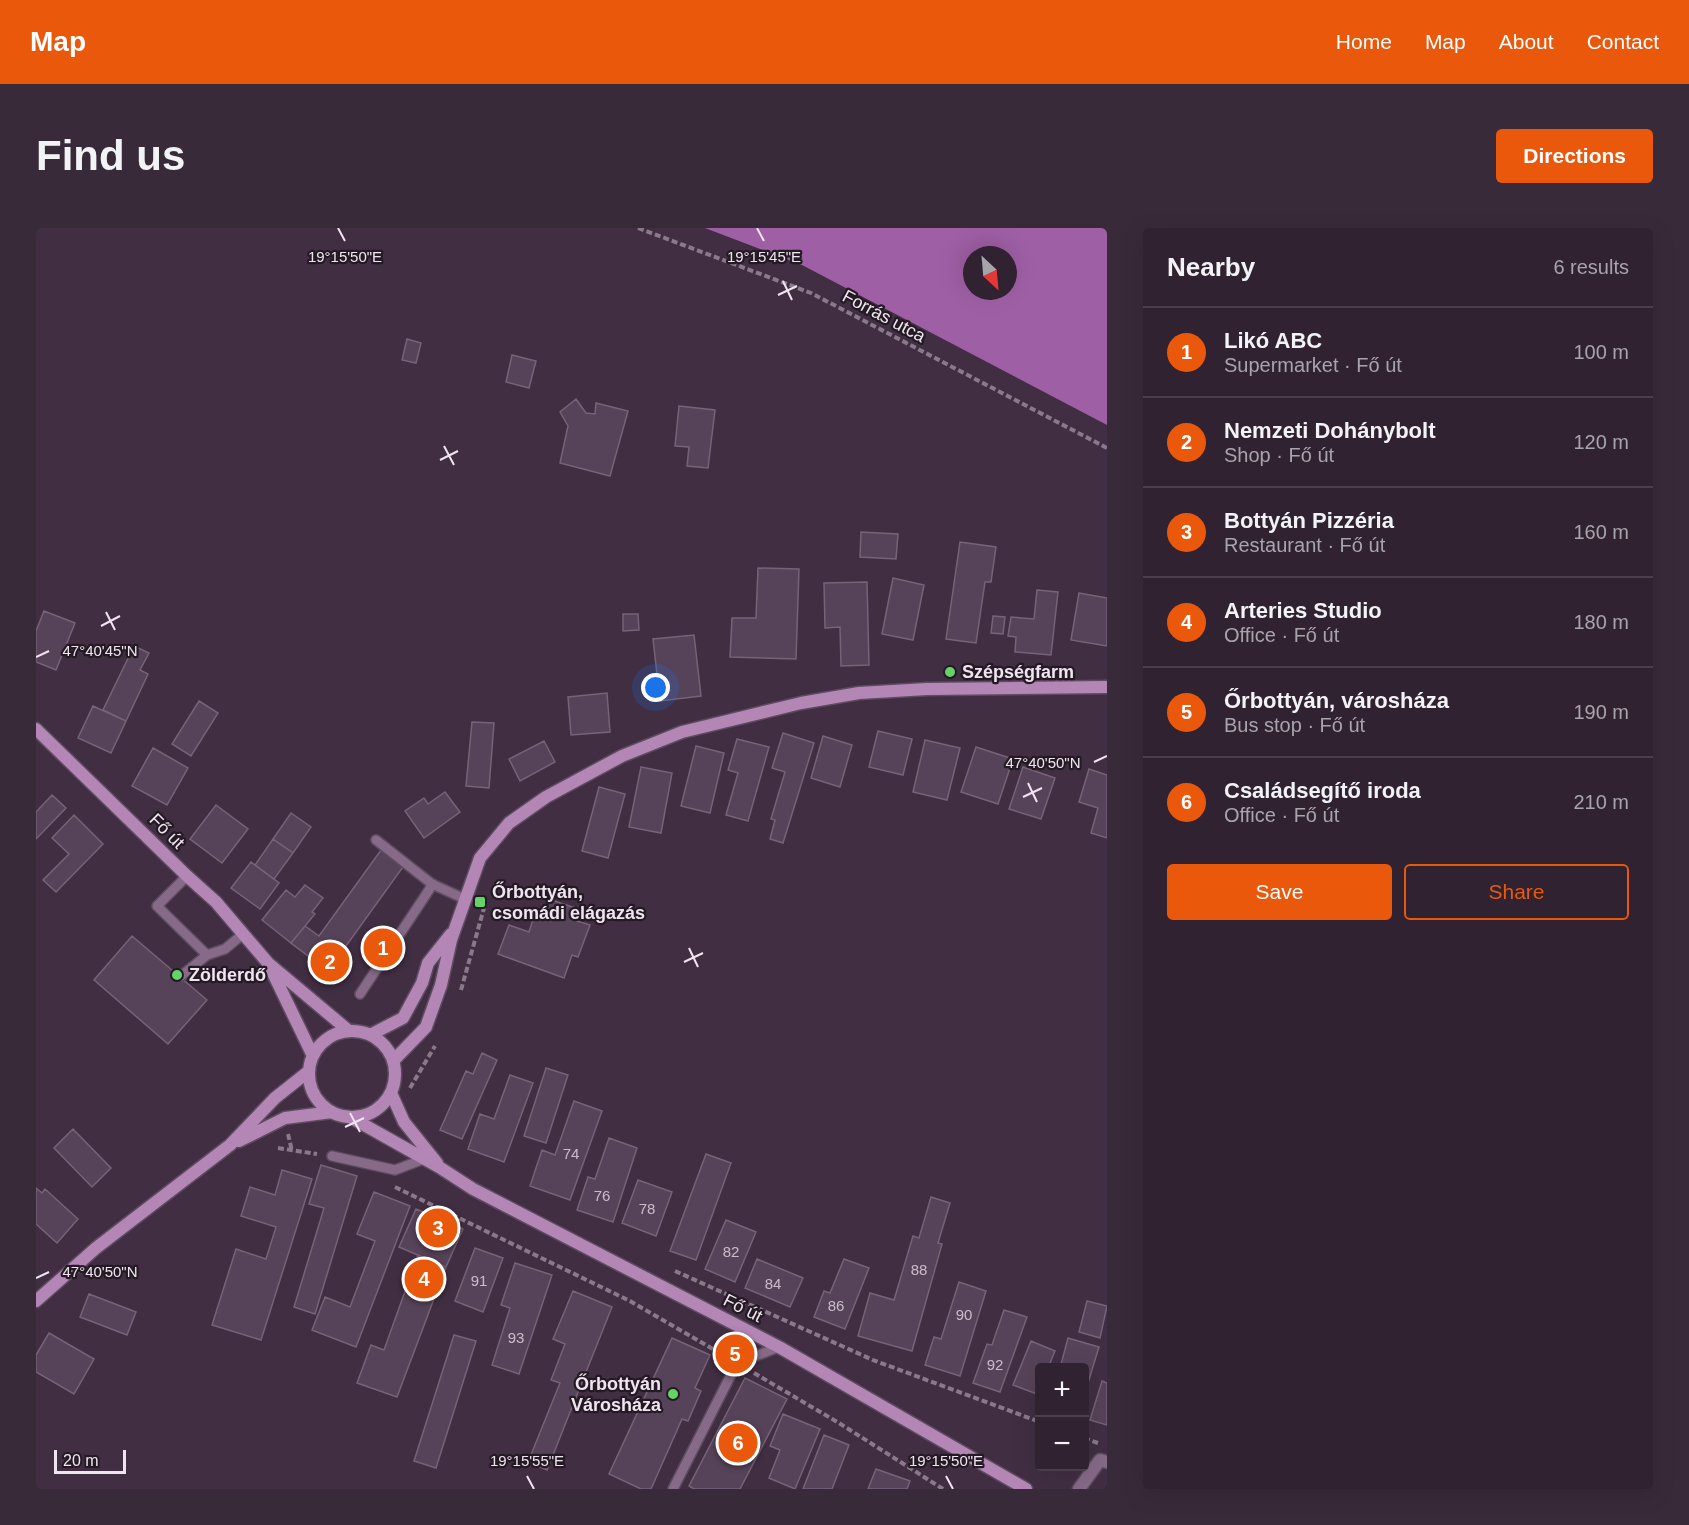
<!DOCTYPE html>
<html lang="en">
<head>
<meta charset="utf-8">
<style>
  body { margin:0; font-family:Helvetica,sans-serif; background:#392a3a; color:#f1f3f6 }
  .controls { position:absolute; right:18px; bottom:18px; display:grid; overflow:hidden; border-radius:6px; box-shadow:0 6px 24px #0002 }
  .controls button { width:54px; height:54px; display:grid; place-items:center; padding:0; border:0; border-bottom:2px solid #4c3f4d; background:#312232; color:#f1f3f6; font:30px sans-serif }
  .compass { position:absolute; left:927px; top:18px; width:54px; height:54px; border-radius:50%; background:#312232; box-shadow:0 6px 24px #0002; rotate:154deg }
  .scale { position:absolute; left:18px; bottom:15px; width:72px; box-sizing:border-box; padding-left:6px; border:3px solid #f0e4f1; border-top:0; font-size:16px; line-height:21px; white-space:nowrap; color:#f0e4f1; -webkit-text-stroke:4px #231a23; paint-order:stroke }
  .you { position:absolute; left:620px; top:460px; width:21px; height:21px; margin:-15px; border:4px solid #fff; border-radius:50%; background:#1a73e8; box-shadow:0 0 0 9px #1a73e833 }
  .badge { display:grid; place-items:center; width:39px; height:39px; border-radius:50%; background:#ea580c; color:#fff; font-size:20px; font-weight:700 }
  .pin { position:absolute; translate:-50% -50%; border:3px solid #fff; box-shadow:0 2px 6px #0006 }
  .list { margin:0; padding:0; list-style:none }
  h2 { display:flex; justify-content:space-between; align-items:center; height:78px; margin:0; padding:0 24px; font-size:26px }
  h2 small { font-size:20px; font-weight:400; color:#a8a4ac }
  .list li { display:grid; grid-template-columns:39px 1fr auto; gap:18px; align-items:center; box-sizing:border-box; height:90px; padding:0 24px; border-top:2px solid #4c3f4d }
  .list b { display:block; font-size:22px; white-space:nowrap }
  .list p { margin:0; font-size:20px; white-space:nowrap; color:#a8a4ac }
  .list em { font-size:20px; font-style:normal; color:#a8a4ac }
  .actions { display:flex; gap:12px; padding:18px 24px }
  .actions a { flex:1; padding:14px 0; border:2px solid #ea580c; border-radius:6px; text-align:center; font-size:21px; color:#ea580c }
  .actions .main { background:#ea580c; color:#fff }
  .map { position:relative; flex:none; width:1071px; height:1261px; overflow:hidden; border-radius:6px }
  header { display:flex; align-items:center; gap:36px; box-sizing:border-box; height:84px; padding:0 30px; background:#ea580c; color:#fff }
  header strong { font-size:28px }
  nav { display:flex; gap:33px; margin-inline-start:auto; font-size:21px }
  .intro { display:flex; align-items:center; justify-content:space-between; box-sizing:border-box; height:144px; padding:0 36px }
  h1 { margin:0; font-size:42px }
  .button { padding:15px 27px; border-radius:6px; background:#ea580c; color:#fff; font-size:21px; font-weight:700 }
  main { display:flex; gap:36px; padding:0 36px }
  aside { flex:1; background:#312232; border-radius:6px; box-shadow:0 6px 24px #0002 }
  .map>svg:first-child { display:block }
  .water { fill:#9f5fa5; fill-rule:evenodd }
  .building { fill:#574359; stroke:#776278; stroke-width:1.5 }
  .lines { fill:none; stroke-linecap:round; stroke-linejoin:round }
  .service-casing { stroke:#5d4b5f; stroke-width:12 }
  .minor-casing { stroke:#5d4b5f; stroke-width:15 }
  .secondary-casing { stroke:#5d4b5f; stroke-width:15 }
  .path { stroke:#89798b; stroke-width:4; stroke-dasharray:6 3; stroke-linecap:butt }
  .service { stroke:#866a88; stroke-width:9 }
  .minor { stroke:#866a88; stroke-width:12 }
  .secondary { stroke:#b386b6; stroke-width:12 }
  .ticks { fill:none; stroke:#f0e4f1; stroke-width:2 }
  .poi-dot { fill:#64d467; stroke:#231a23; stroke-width:2 }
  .labels { text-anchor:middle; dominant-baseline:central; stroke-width:4.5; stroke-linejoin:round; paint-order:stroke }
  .number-label { font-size:15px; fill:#cabccb }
  .street-label { font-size:18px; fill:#f0e4f1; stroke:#231a23 }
  .poi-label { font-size:18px; font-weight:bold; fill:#f0e4f1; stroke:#231a23; text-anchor:start }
  .ticks-label { font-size:15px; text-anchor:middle; fill:#f0e4f1; stroke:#231a23; stroke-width:4.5; stroke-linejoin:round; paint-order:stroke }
</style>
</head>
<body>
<header>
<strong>Map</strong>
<nav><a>Home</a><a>Map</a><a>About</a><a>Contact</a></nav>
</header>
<div class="intro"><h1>Find us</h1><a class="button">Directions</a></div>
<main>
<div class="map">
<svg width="1071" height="1261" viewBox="0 0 1071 1261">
  <rect width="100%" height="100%" fill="#412e43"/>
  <path class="water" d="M669,0H1071V197L766,37ZM936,27H972V63H936Z"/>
  <path class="building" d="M371,111L385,115L380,135L366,132Z
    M476,127L500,133L493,160L470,154Z
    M540,171L550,185L559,186L560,175L592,183L574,248L524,235L532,198L524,184Z
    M643,178L679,182L672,240L651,238L653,219L639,218Z
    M825,304L862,306L860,331L824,329Z
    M924,314L960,319L955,354H949L940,415L910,411Z
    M722,340L763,341L760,431L694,429L696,390H720Z
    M857,350L888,357L877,412L846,406Z
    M831,354L833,437L805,438L804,399L789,400L788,355Z
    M1001,362L1022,364L1015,427L979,424L980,409L972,408L975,389L998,391Z
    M1043,365L1071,370V418L1035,412Z
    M8,383L39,395L20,442L0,434V403Z
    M587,386H602L603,402L587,403Z
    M957,388L969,389L967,406L955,405Z
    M658,407L665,468L624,473L617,411Z
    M98,418L113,425L104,442L112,446L90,493L67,482Z
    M571,465L574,504L535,507L532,469Z
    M163,473L182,485L155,528L136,516Z
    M57,478L90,493L75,525L42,510Z
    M436,494L458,495L453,560L430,558Z
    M842,503L876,511L867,547L833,539Z
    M747,505L778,515L747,615L734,611L739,592L735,591L749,544L736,540Z
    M787,508L816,517L804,559L775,550Z
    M701,511L733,519L712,593L690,587L702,545L692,542Z
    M889,512L924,520L911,572L877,564Z
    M508,513L519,534L484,553L473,531Z
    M660,518L688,525L674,585L645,578Z
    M940,519L977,531L962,576L925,564Z
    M117,520L152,540L131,577L96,558Z
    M605,539L636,545L625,605L593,599Z
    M987,539L1019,550L1005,591L973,581Z
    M1053,541L1071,547V610L1055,605L1062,580L1043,574Z
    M563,559L589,566L572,630L546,623Z
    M409,564L424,584L388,610L369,583L388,570L392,576Z
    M16,567L30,580L0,611V584Z
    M180,577L212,601L186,635L154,611Z
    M255,585L275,599L257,625L237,611Z
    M38,587L67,616L20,664L7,652L33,626L16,610Z
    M237,611L257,625L238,651L219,637Z
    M345,622L367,639L292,743L255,715L269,698L283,708Z
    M215,634L243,655L224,681L195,660Z
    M269,657L287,670L276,684L279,686L255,715L226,692L250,662L259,669Z
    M513,671L545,682L541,693L554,697L542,729L536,727L528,750L462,726L473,697L493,704L499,685L507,688Z
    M96,708L171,772L132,816L58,752Z
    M446,825L461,832L426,911L404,902L430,843L437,846Z
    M510,840L532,847L510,915L488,908Z
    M474,847L497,855L468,934L432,921L444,886L458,891Z
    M538,873L566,883L534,972L494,958L506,922L519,927Z
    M37,901L75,940L56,959L18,920Z
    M573,910L601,920L577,994L541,982L552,949L559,951Z
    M670,926L695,935L660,1032L634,1023Z
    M285,937L321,948L279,1086L258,1079L288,980L273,976Z
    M246,942L276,951L225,1112L176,1097L200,1021L230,1031L240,999L205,988L214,959L239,967Z
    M602,952L636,964L620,1008L586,995Z
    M0,960L6,965L9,961L42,991L21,1015L0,996Z
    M338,964L374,978L320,1119L276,1102L289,1069L314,1079L339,1013L321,1006Z
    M895,969L914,975L902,1015L906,1016L876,1123L822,1108L834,1065L858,1072L877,1008L883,1010Z
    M380,981L427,1001L410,1039L363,1019Z
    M690,992L720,1004L699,1054L669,1041Z
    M439,1020L467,1030L447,1084L419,1073Z
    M382,1027L410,1039L361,1169L321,1155L335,1117L348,1122Z
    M721,1031L767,1050L754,1079L709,1060Z
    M808,1031L833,1040L809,1101L778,1089L788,1063L794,1065Z
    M479,1035L516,1047L483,1146L456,1137L474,1080L465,1077Z
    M923,1054L950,1063L924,1148L889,1137L898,1109L905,1111Z
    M537,1063L576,1079L511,1242L492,1234L524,1155L515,1152L529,1116L517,1111Z
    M53,1066L100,1084L91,1107L44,1089Z
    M1051,1073L1071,1078L1064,1110L1043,1104Z
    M968,1082L991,1089L964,1164L937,1155L951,1116L956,1117Z
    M13,1105L58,1131L38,1166L0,1144V1127Z
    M418,1107L440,1113L400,1240L378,1233Z
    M636,1110L674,1127L659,1160L665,1163L652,1193L646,1191L615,1261H605L573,1246Z
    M1032,1110L1063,1119L1048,1168V1140H1024Z
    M995,1113L1019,1123L1012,1140H1004V1159L1001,1166L977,1157Z
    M709,1150L751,1171L704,1261H658L653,1258Z
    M1066,1153L1071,1155V1197L1054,1192Z
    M747,1186L784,1201L759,1261L733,1250L744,1222L734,1218Z
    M788,1207L813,1217L796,1261H767Z
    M840,1241L874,1253L871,1261H832Z"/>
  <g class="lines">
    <g class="service-casing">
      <path id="service" d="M340,612L396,656L431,672
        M151,648L121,678L171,727
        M145,748L171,727L189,721L207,706
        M324,766L397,656
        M296,928L359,942L388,931
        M637,1261L701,1135L743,1119"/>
    </g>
    <g class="minor-casing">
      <path id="minor" d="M1043,1261L1064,1232L1071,1234"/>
    </g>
    <g class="secondary-casing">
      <path id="secondary" d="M0,501L151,648L180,674L232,735L313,803
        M235,741L277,828
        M273 846a43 43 0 1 1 86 0a43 43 0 1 1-86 0Z
        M334,807L367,790L386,755L392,735L415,706
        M357,833L390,799L405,757L415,712L444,630L473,595L510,569L586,528L646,504L765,475L823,465L891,461L1071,459
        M355,865L368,894L401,935
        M314,889L403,939L437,961L743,1119L990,1261
        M203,913L249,890L296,884
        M0,1073L60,1020L194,917L239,870L273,843"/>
    </g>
    <path class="path" d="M602,0L775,65L1071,220
      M425,762L448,680
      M374,860L399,818
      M252,906L256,923
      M242,920L281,926
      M359,959L594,1073L689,1128
      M639,1043L837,1132L1004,1194
      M718,1145L803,1195L907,1261
      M1048,1210L1062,1215"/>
    <use href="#service" class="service"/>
    <use href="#minor" class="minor"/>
    <use href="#secondary" class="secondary"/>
  </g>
  <path class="ticks" d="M302,0L309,13M721,0L728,13M747,53L756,72M742,67L761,58M408,218L418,237M404,232L422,223M70,384L79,402M65,398L84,388M0,429L13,423M1058,534L1071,528M992,555L1001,574M987,569L1006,560M653,720L662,739M648,734L667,725M314,885L324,904M309,899L328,890M0,1050L13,1044M491,1248L498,1261M910,1248L917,1261"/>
  <g class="poi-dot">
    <circle cx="914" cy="444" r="6"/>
    <rect x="438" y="668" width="12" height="12" rx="3"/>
    <circle cx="141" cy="747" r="6"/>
    <circle cx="637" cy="1166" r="6"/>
  </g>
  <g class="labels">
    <g class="number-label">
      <text x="535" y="925">74</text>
      <text x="566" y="967">76</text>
      <text x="611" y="980">78</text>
      <text x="695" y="1023">82</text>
      <text x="883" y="1041">88</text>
      <text x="443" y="1052">91</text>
      <text x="737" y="1055">84</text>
      <text x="800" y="1077">86</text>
      <text x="928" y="1086">90</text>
      <text x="480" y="1109">93</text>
      <text x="959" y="1136">92</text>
    </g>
    <g class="street-label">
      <text transform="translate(848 88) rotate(28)">Forrás utca</text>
      <text transform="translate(131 603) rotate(45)">Fő út</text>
      <text transform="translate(707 1080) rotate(27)">Fő út</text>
    </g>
    <g class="poi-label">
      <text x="926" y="444">Szépségfarm</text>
      <text x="456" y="664">Őrbottyán,<tspan x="456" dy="21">csomádi elágazás</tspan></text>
      <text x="153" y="747">Zölderdő</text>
      <text x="625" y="1156" text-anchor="end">Őrbottyán<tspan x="625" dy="21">Városháza</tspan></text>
    </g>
  </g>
  <g class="ticks-label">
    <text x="309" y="34">19°15'50"E</text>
    <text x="728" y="34">19°15'45"E</text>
    <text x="64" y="428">47°40'45"N</text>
    <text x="1007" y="540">47°40'50"N</text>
    <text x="64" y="1049">47°40'50"N</text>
    <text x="491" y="1238">19°15'55"E</text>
    <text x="910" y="1238">19°15'50"E</text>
  </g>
</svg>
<div class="controls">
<button>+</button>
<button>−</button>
</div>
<svg class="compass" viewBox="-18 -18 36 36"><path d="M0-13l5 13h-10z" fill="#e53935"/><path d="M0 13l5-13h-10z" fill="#a8a4ac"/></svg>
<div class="scale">20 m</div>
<div class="you"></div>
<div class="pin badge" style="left:347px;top:720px">1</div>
<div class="pin badge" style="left:294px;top:734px">2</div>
<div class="pin badge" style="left:402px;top:1000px">3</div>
<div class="pin badge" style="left:388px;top:1051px">4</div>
<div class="pin badge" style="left:699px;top:1126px">5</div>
<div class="pin badge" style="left:702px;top:1215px">6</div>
</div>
<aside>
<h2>Nearby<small>6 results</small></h2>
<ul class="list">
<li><span class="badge">1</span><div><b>Likó ABC</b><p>Supermarket · Fő út</p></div><em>100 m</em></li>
<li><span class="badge">2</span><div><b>Nemzeti Dohánybolt</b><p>Shop · Fő út</p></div><em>120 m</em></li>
<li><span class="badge">3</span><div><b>Bottyán Pizzéria</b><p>Restaurant · Fő út</p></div><em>160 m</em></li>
<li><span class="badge">4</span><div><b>Arteries Studio</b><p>Office · Fő út</p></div><em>180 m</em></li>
<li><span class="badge">5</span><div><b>Őrbottyán, városháza</b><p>Bus stop · Fő út</p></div><em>190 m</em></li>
<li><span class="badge">6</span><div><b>Családsegítő iroda</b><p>Office · Fő út</p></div><em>210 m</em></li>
</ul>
<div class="actions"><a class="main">Save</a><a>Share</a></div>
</aside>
</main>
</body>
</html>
